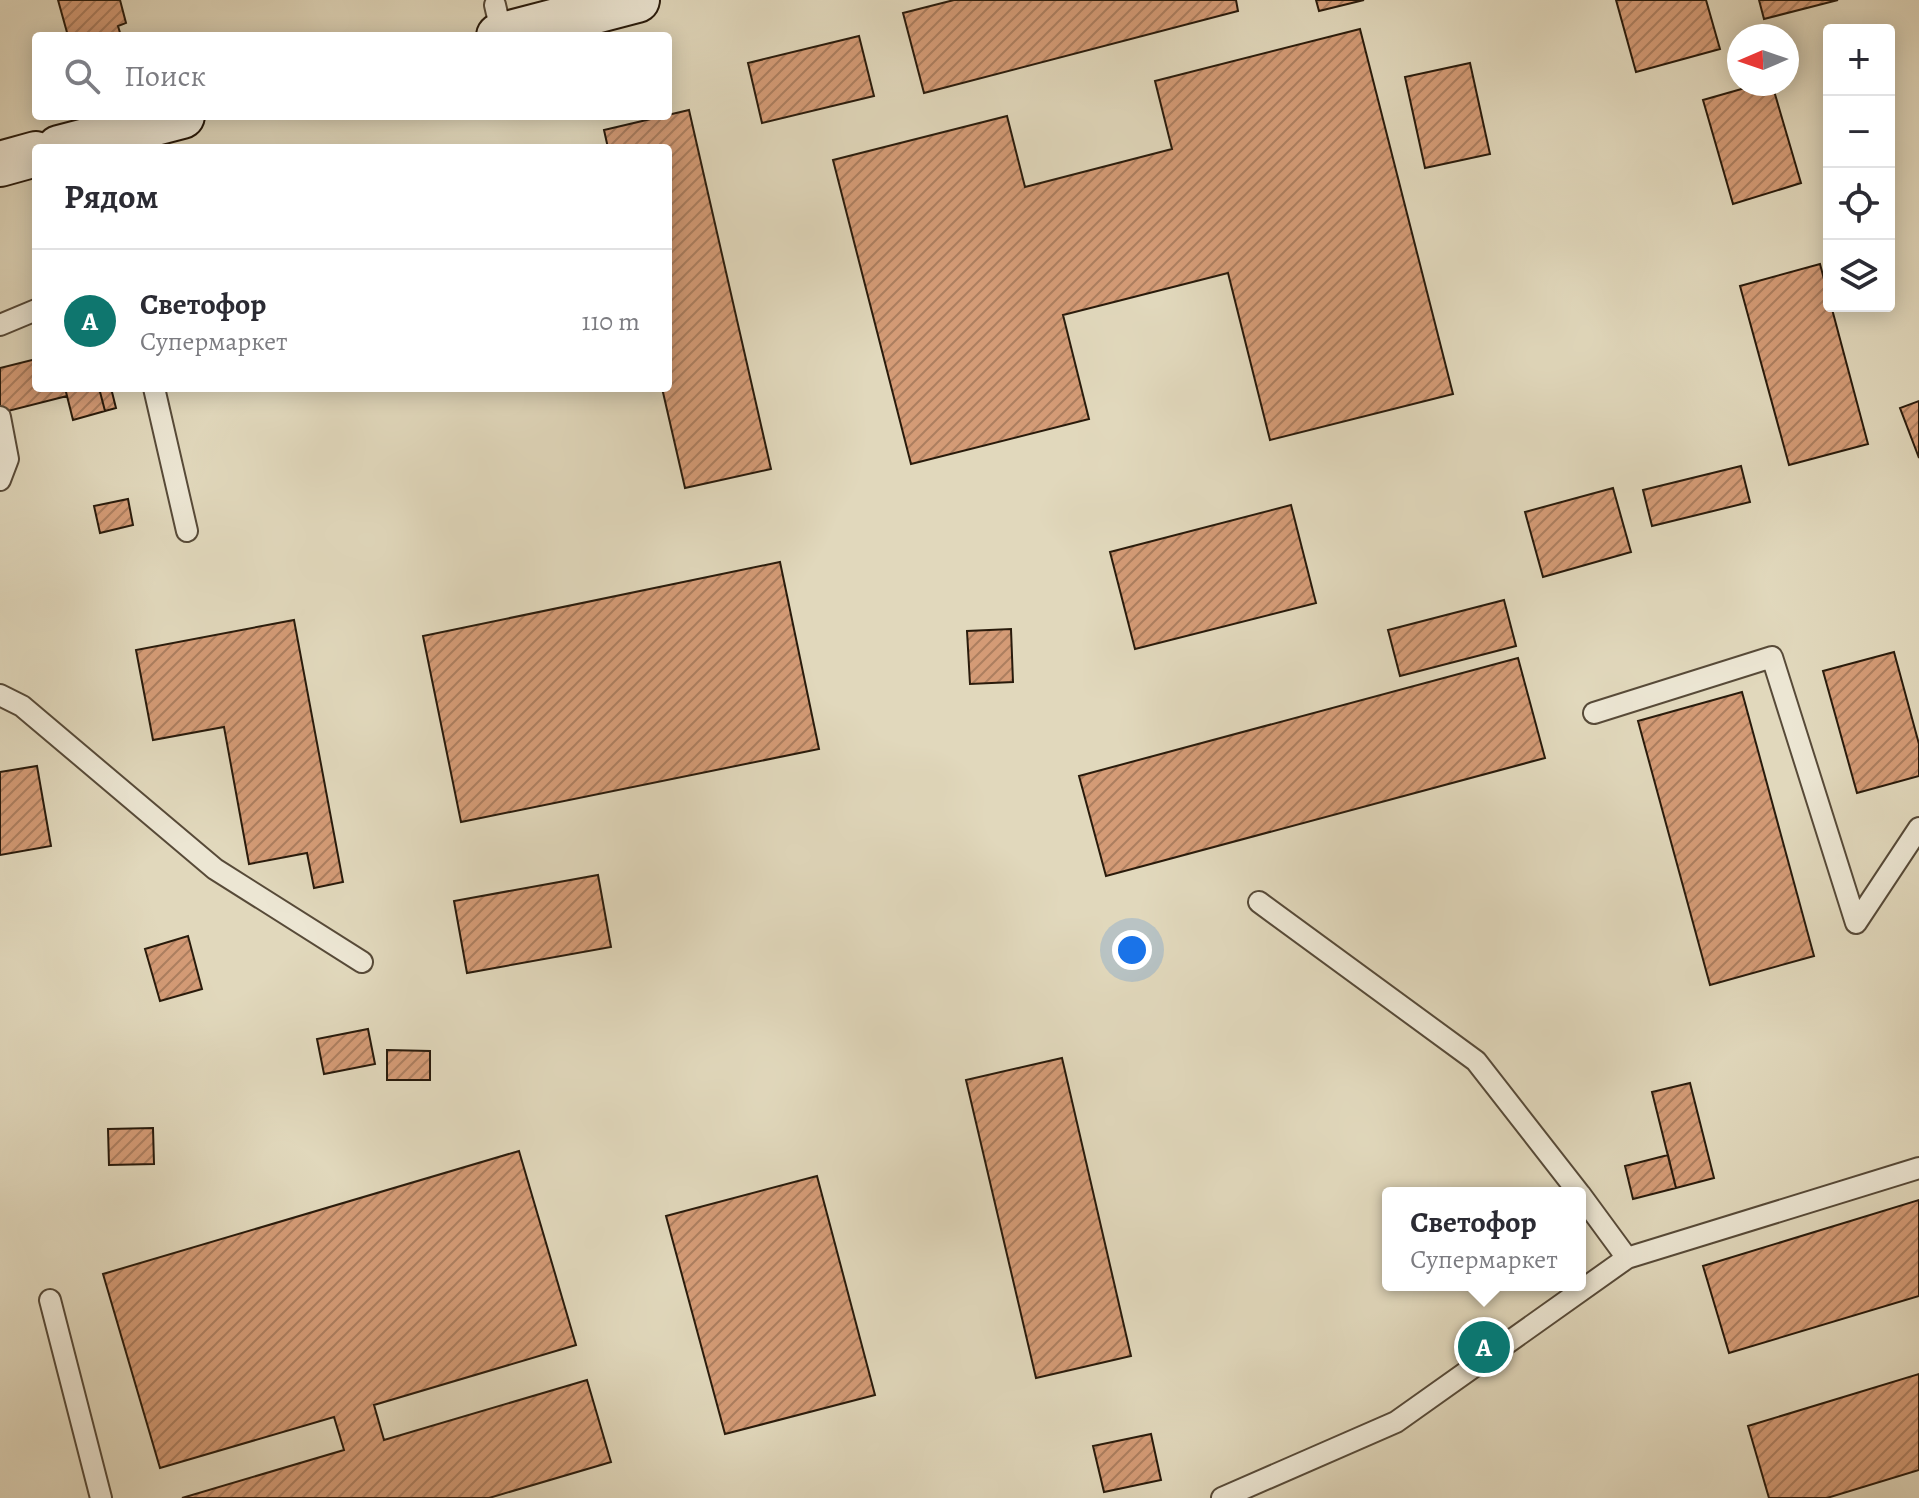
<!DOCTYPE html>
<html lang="ru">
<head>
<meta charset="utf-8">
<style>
  body { margin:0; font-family:Alegreya,serif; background:#f2f2f3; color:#2b2b33 }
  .controls { position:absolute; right:24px; top:24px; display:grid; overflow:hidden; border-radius:8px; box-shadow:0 4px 20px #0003 }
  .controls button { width:72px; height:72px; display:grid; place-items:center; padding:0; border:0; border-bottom:2px solid #e1e1e2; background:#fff; color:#2b2b33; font:40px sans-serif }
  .compass { position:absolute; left:1727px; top:24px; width:72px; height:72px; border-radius:50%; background:#fff; box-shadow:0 4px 20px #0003; rotate:268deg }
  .you { position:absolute; left:1132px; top:950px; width:28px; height:28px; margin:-20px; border:6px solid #fff; border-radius:50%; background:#1a73e8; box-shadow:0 0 0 12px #1a73e833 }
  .badge { display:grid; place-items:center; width:52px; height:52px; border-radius:50%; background:#0f766e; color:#fff; font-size:26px; font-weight:700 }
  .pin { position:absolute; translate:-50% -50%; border:4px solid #fff; box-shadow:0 2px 8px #0006 }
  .popup { position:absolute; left:1382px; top:1187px; width:204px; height:104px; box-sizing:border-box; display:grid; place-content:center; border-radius:8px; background:#fff; filter:drop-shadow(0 2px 6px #0005); font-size:26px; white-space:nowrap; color:#7c7c81 }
  .popup b { font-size:30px; color:#2b2b33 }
  .popup::after { content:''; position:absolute; left:50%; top:100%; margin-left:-16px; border:16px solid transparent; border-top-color:#fff }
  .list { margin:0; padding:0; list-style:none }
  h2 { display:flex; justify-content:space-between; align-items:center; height:104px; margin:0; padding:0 32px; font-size:34px }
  h2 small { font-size:26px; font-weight:400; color:#7c7c81 }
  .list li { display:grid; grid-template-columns:52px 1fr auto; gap:24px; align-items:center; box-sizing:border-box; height:144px; padding:0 32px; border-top:2px solid #e1e1e2 }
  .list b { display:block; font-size:30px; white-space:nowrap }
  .list p { margin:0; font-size:26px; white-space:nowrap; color:#7c7c81 }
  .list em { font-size:26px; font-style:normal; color:#7c7c81 }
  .icon { flex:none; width:44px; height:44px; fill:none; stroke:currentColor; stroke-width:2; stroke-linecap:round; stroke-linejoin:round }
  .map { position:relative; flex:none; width:1919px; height:1498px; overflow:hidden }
  .search { position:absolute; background:#fff; box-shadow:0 4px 20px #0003; left:32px; top:32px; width:640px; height:88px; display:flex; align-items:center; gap:20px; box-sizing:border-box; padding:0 28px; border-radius:8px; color:#7c7c81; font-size:30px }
  .panel { position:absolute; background:#fff; box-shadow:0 4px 20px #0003; left:32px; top:144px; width:640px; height:248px; border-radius:8px }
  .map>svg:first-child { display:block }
  .building { fill:url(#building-hatch); stroke:#291b0c; stroke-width:2 }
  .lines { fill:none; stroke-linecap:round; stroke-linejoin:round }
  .lane-casing { stroke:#574a38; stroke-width:24 }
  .secondary-casing { stroke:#291b0c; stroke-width:48 }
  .lane { stroke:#ece6d3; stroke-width:20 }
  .secondary { stroke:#ece6d3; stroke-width:44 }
</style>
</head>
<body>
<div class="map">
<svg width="1919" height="1498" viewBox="0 0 1919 1498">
  <defs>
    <pattern id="building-hatch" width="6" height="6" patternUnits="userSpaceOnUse" patternTransform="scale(2)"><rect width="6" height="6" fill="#d49b76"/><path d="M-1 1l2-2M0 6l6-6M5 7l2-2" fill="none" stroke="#ac7e5f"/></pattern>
  </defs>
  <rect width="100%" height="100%" fill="#e1d8bc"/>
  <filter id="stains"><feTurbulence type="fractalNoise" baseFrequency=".0025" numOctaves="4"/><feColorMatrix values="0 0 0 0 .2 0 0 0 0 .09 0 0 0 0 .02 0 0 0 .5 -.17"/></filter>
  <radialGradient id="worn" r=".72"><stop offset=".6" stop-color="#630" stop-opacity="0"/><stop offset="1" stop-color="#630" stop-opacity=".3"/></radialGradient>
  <path class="building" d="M58,0H120L126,23L118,26L121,36H68Z
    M954,0H1236L1238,11L924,93L903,13Z
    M1316,0H1364L1319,11Z
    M1616,0H1706L1720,49L1636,72Z
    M1759,0H1838L1764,19Z
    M1360,29L1453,394L1270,440L1228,273L1063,315L1089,419L911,464L833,160L1007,116L1025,187L1172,149L1155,81Z
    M859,36L874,96L762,123L748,63Z
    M1470,63L1490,154L1425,168L1405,77Z
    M1759,84H1772L1801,183L1733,204L1703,100Z
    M689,110L771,469L685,488L662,388H668V148H608L604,130Z
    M1820,264L1868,444L1789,465L1740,286Z
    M36,359V388H65L67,396L0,413V368Z
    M65,388H99L105,411L73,420Z
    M99,388H111L116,408L105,411Z
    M1919,401V458L1900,408Z
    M1741,466L1750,502L1652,526L1643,490Z
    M1613,488L1631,552L1543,577L1525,512Z
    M128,499L133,525L100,533L94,506Z
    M1291,505L1316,603L1135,649L1110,552Z
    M780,562L819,749L461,822L423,636Z
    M1504,600L1516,646L1400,676L1388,630Z
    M294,620L343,882L314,888L307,853L249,864L224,727L153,740L136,650Z
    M1011,629L1013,682L970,684L967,631Z
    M1894,652L1919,744V776L1857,793L1823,671Z
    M1518,658L1545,758L1106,876L1079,776Z
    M1742,692L1814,956L1710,985L1638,721Z
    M37,766L51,846L0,855V772Z
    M598,875L611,947L467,973L454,901Z
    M188,936L202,989L160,1001L145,949Z
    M368,1029L375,1064L324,1074L317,1039Z
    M387,1050L430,1051V1080H387Z
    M1062,1058L1131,1356L1036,1378L966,1080Z
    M1690,1083L1714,1178L1676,1188L1652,1092Z
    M153,1128L154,1164L109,1165L108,1129Z
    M519,1151L576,1345L374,1405L384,1440L587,1380L611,1462L489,1498H182L344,1450L334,1417L160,1468L103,1274Z
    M1668,1155L1676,1188L1633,1199L1625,1166Z
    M817,1176L875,1395L725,1434L666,1216Z
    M1919,1200V1296L1729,1353L1703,1266Z
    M1919,1374V1470L1827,1498H1769L1748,1426Z
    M1151,1434L1161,1480L1104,1492L1093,1446Z"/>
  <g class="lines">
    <g class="lane-casing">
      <path id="lane" d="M495,5L502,35
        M0,325L36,310
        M154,388L187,531
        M0,417L8,459L0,480
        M0,695L22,706L215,869L362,962
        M1594,713L1772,657L1856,923L1919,828
        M1259,902L1476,1061L1579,1193
        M1580,1194L1627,1258L1919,1168
        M50,1300L101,1498
        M1222,1498L1396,1422L1627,1258"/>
    </g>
    <g class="secondary-casing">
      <path id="secondary" d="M499,36L637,0
        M59,148L182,116
        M0,164L36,154"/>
    </g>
    <use href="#lane" class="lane"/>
    <use href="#secondary" class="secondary"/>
  </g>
  <rect width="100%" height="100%" filter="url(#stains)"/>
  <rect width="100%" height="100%" fill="url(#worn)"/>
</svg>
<div class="controls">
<button>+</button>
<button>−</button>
<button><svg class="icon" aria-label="locate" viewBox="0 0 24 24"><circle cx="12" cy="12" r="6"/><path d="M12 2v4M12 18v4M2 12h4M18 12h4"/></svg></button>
<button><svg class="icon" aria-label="layers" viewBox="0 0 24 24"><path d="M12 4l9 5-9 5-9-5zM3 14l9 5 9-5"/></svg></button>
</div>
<svg class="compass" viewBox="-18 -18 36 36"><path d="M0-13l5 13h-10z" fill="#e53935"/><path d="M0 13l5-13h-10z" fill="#7c7c81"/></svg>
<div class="you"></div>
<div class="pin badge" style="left:1484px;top:1347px">A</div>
<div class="popup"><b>Светофор</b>Супермаркет</div>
<div class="search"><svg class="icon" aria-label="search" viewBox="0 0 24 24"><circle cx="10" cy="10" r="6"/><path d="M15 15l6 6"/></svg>Поиск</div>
<section class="panel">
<h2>Рядом<small></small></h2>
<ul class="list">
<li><span class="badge">A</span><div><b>Светофор</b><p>Супермаркет</p></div><em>110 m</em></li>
</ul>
</section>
</div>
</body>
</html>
